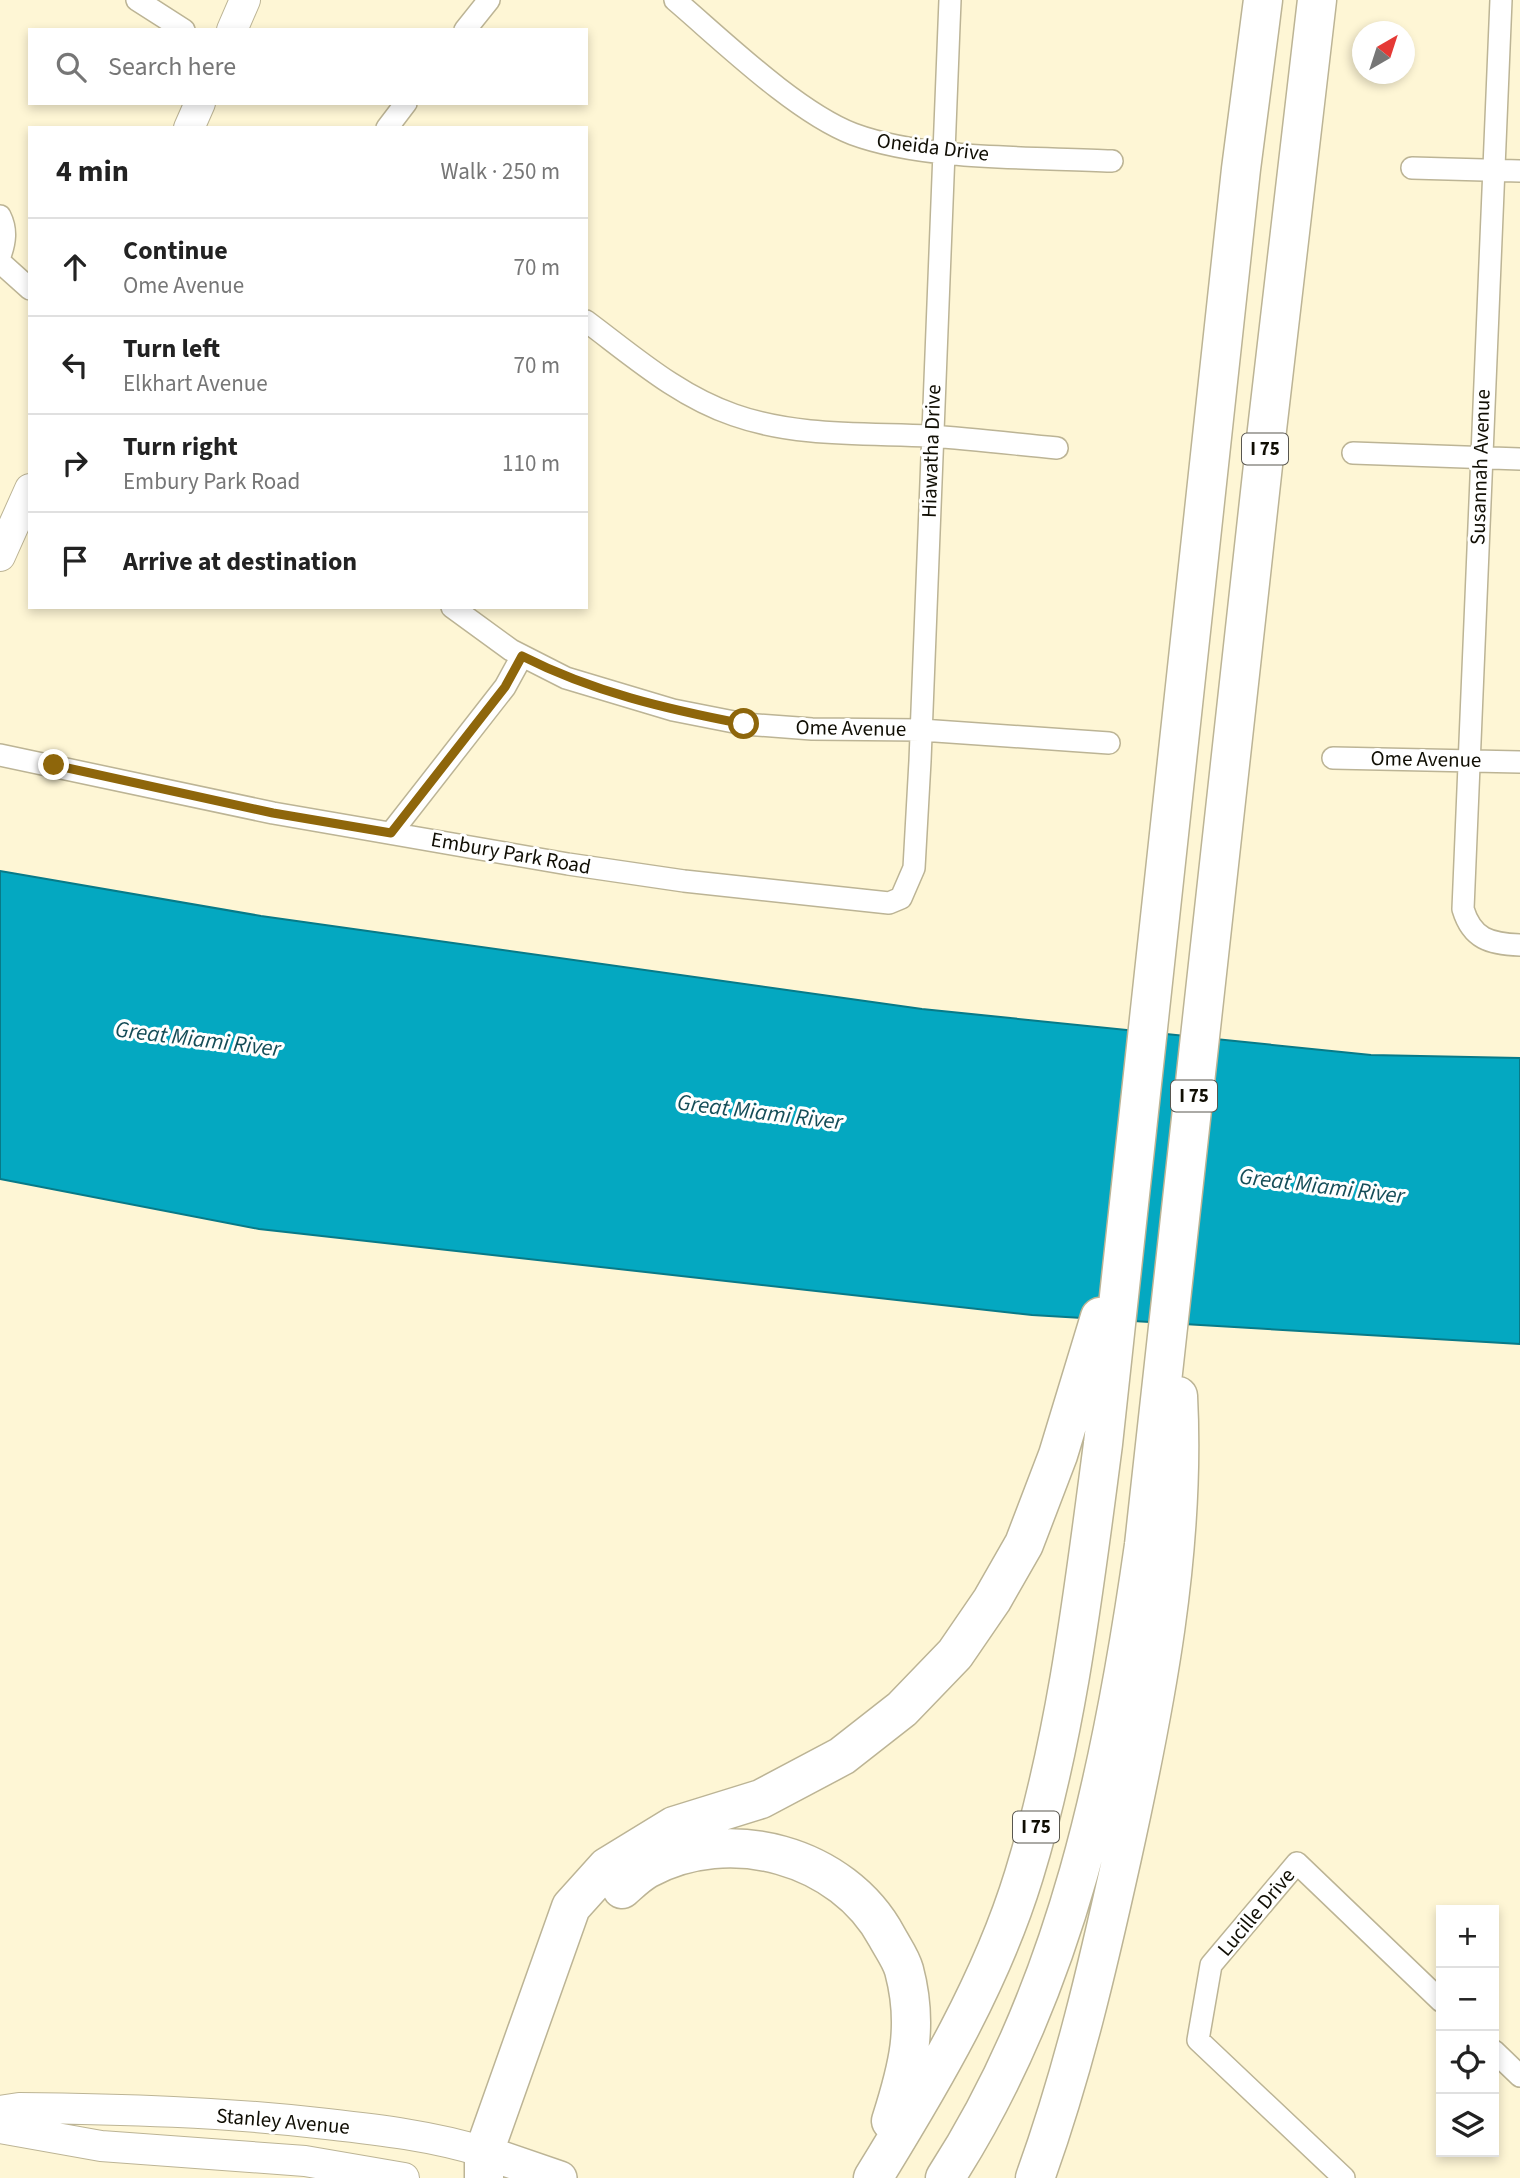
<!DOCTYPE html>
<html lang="en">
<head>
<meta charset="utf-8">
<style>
  body { margin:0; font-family:"Source Sans 3",sans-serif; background:#f6f6f6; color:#222 }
  .controls { position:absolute; right:21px; bottom:21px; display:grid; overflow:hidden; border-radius:0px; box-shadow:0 4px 10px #0003 }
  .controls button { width:63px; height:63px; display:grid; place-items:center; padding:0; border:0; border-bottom:2px solid #e0e0e0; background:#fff; color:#222; font:35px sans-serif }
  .compass { position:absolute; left:1352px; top:21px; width:63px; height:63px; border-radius:50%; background:#fff; box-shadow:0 4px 10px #0003; rotate:39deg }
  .stop { position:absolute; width:21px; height:21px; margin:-16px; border:5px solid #8e660b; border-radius:50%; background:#fff }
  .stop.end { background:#8e660b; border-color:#fff; box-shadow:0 2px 7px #0008 }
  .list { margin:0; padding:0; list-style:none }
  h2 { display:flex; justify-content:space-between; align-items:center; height:91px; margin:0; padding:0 28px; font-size:30px }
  h2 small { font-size:23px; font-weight:400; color:#767676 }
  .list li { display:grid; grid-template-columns:46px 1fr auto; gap:21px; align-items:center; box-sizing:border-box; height:98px; padding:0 28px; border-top:2px solid #e0e0e0 }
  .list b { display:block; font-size:26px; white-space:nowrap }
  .list p { margin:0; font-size:23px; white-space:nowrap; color:#767676 }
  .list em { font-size:23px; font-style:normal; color:#767676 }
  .icon { flex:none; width:38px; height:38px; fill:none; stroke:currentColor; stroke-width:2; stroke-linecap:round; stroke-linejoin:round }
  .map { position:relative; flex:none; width:1520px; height:2178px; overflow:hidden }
  .search { position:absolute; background:#fff; box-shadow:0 4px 10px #0003; left:28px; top:28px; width:560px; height:77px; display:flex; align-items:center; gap:18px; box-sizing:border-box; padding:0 24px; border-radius:0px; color:#767676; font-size:26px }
  .panel { position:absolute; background:#fff; box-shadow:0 4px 10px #0003; left:28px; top:126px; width:560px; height:483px; border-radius:0px }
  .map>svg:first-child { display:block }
  .water { fill:#04a8c1; stroke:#087a88; stroke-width:2 }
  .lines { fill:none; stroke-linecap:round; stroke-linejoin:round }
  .street-casing { stroke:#bcb495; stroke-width:24 }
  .secondary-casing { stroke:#bcb495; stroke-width:32 }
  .primary-casing { stroke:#bcb495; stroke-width:36 }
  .highway-casing { stroke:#bcb495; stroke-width:41 }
  .street { stroke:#fff; stroke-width:21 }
  .secondary { stroke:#fff; stroke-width:30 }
  .primary { stroke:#fff; stroke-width:33 }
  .highway { stroke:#fff; stroke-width:38 }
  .route { stroke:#8e660b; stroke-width:9 }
  .labels { text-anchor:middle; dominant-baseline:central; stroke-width:6; stroke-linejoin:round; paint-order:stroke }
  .shield { fill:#fff; stroke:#58564f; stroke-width:2 }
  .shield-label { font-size:19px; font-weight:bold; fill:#100e04 }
  .street-label { font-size:21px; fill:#100e04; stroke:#fff }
  .water-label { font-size:23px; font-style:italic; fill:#154d58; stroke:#fff }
</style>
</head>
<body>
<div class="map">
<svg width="1520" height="2178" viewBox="0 0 1520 2178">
  <rect width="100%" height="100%" fill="#fef6d5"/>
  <path class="water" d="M0,871L261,916L922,1009L1371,1055L1520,1058V1344L1032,1315L259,1229L0,1179Z"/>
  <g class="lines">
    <g class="street-casing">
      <path id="street" d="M137,0L184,30
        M675,0C723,41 796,112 853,134C926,161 1034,157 1112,161
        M1501,0L1463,909C1472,939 1490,944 1520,945
        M465,30L489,0
        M387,128L406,103
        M1412,168L1520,171
        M0,216C7,230 5,242 0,256
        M0,262L30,289
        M586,321C633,356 678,396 734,415C796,437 865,433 930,436C972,439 1015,444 1057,448
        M1353,453L1520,459
        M452,607L511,650L566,678L673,710L744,724L812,729L921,730L1109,743
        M0,755L273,813L568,864L684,881L889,903L901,898L914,868L920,761L950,0
        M1333,758L1520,762
        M391,833L505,687L522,656
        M1494,2051L1520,2076
        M1344,2178L1198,2040L1211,1965L1297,1863L1441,2001"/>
    </g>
    <g class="secondary-casing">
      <path id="secondary" d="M232,30L245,0
        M189,128L200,103
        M0,556L30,489
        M0,2111L19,2108C122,2109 224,2112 327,2124C380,2130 433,2136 484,2152
        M0,2128L101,2146L305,2161L404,2178"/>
    </g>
    <g class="primary-casing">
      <path id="primary" d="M484,2152L560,2178"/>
    </g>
    <g class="highway-casing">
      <path id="highway" d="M622,1889C630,1882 638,1874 647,1869C729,1824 843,1855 887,1937C893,1948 901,1959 904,1970C919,2026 908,2068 891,2121
        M484,2178V2152L571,1907L607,1867L674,1826L761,1799L842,1756L902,1709L955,1654L992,1600L1024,1544L1058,1455L1100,1317
        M873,2178C932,2082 991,1983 1024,1875C1067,1735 1084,1588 1103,1444L1241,169L1263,0
        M945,2178C1067,1990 1113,1764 1144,1545L1265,447L1317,0
        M1035,2178C1073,2073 1098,1965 1122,1857C1155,1707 1186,1550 1178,1396"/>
    </g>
    <use href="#street" class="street"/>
    <use href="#secondary" class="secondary"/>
    <use href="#primary" class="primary"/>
    <use href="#highway" class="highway"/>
  </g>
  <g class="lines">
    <path class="route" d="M54,765L273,813L391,833L505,687L522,656C593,692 666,709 744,724"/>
  </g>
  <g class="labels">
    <g class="shield">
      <rect x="1242" y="433.5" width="46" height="31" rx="5"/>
      <rect x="1171" y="1080.5" width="46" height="31" rx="5"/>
      <rect x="1013" y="1811.5" width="46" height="31" rx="5"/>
    </g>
    <g class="shield-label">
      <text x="1265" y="449">I 75</text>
      <text x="1194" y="1096">I 75</text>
      <text x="1036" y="1827">I 75</text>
    </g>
    <g class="street-label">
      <text transform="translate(933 147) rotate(7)">Oneida Drive</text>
      <text transform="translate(931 451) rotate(-88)">Hiawatha Drive</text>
      <text transform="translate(1480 467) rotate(-88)">Susannah Avenue</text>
      <text transform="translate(851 728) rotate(1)">Ome Avenue</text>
      <text transform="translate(1426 759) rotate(1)">Ome Avenue</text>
      <text transform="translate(511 853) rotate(10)">Embury Park Road</text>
      <text transform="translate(1256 1912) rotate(-50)">Lucille Drive</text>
      <text transform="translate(283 2121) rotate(5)">Stanley Avenue</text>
    </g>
    <g class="water-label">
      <text transform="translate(198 1039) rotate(7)">Great Miami River</text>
      <text transform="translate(760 1112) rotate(7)">Great Miami River</text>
      <text transform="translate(1322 1186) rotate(7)">Great Miami River</text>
    </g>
  </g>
</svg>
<div class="controls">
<button>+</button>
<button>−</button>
<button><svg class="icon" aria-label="locate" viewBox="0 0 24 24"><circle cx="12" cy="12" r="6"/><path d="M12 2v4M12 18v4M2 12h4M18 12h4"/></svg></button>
<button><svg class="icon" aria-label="layers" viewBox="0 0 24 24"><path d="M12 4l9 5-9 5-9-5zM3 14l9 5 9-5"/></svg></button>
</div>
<svg class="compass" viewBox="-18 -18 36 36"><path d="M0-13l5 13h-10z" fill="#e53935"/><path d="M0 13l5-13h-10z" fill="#767676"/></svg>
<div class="stop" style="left:744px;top:724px"></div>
<div class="stop end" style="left:54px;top:765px"></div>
<div class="search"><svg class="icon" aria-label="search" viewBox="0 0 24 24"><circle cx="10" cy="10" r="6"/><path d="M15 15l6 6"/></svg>Search here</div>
<section class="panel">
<h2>4 min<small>Walk · 250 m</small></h2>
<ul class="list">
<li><svg class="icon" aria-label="ahead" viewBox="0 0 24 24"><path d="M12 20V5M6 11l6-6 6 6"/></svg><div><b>Continue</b><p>Ome Avenue</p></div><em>70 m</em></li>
<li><svg class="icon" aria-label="left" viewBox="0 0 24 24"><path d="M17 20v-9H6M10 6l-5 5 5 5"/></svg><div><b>Turn left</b><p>Elkhart Avenue</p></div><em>70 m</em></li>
<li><svg class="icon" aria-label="right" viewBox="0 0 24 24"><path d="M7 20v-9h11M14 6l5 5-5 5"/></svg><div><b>Turn right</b><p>Embury Park Road</p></div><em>110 m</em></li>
<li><svg class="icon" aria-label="arrive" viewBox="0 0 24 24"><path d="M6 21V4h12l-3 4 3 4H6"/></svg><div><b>Arrive at destination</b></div></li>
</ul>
</section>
</div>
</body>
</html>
